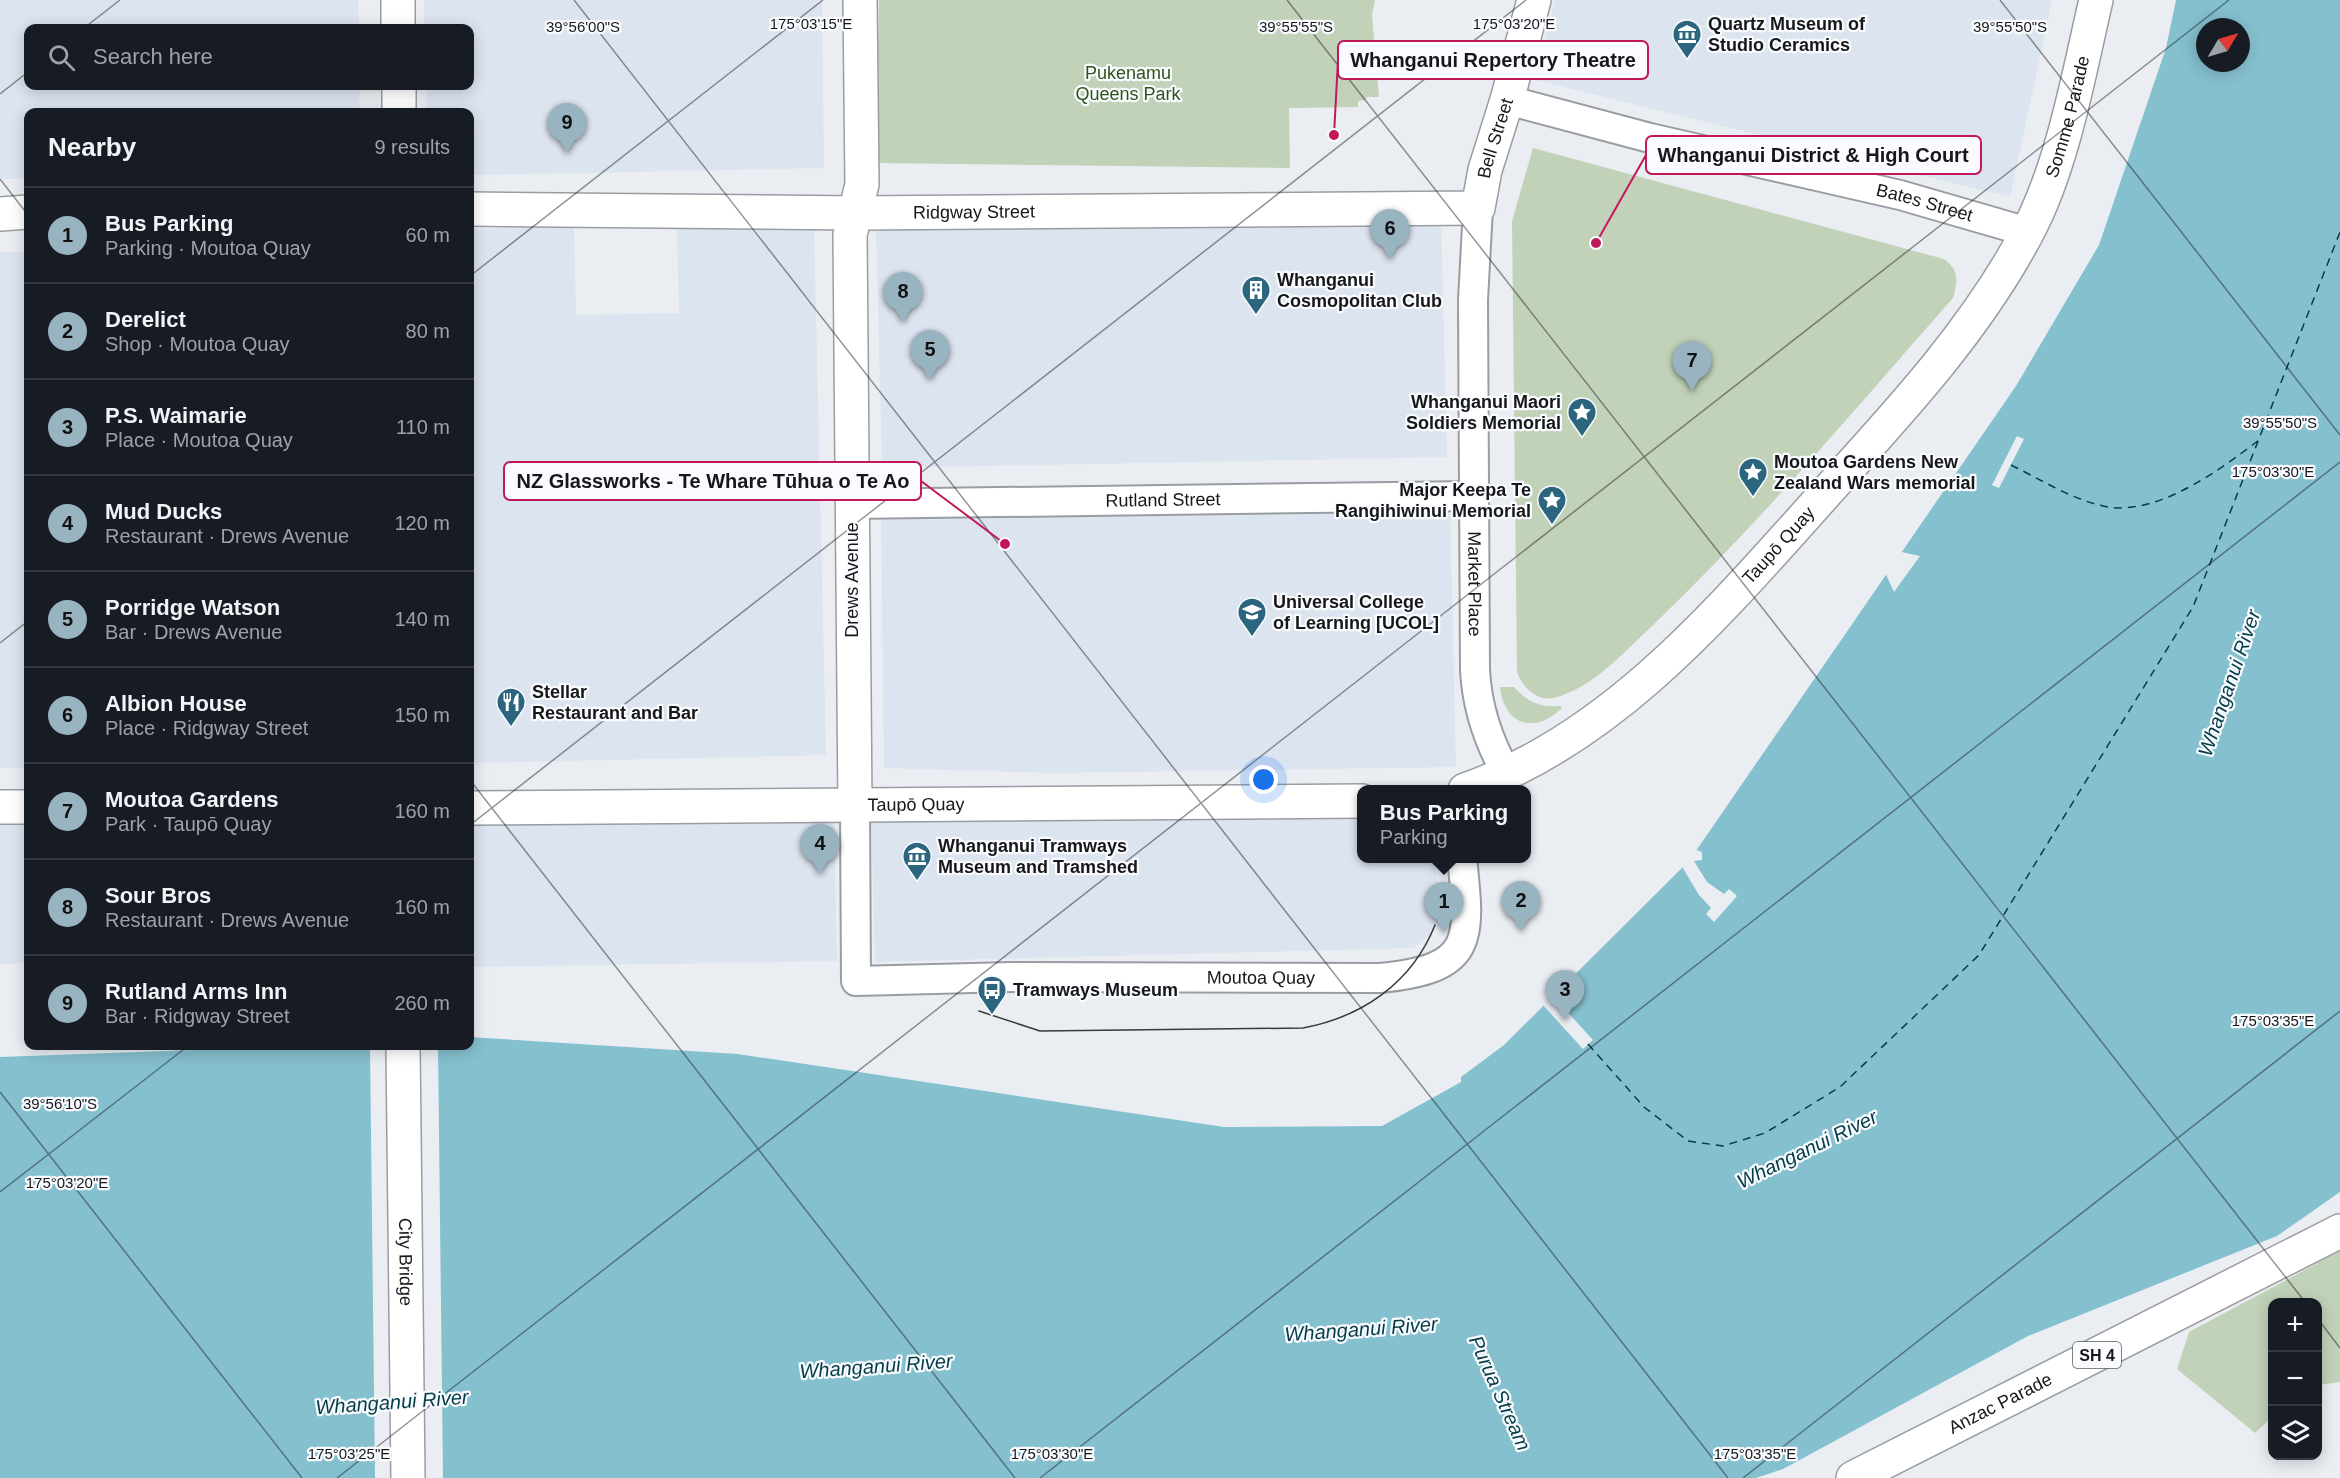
<!DOCTYPE html>
<html lang="en">
<head>
<meta charset="utf-8">
<style>
  body { margin:0; font-family:Helvetica,sans-serif; background:#242831; color:#f1f3f6 }
  .controls { position:absolute; right:18px; bottom:18px; display:grid; overflow:hidden; border-radius:12px; box-shadow:0 3px 15px #0003 }
  .controls button { width:54px; height:54px; display:grid; place-items:center; padding:0; border:0; border-bottom:2px solid #363941; background:#171b24; color:#f1f3f6; font:30px sans-serif }
  .compass { position:absolute; left:2196px; top:18px; width:54px; height:54px; border-radius:50%; background:#171b24; box-shadow:0 3px 15px #0003; rotate:52deg }
  .you { position:absolute; left:1264px; top:780px; width:21px; height:21px; margin:-15px; border:4px solid #fff; border-radius:50%; background:#1a73e8; box-shadow:0 0 0 9px #1a73e833 }
  .badge { display:grid; place-items:center; width:39px; height:39px; border-radius:50%; background:#98b4c0; color:#111; font-size:20px; font-weight:700 }
  .pin { position:absolute; translate:-50% -50px; filter:drop-shadow(0 2px 3px #0008) }
  .pin::after { content:''; position:absolute; top:32px; width:21px; height:18px; background:inherit; clip-path:polygon(0 0,100% 0,50% 100%) }
  .popup { position:absolute; left:1357px; top:785px; width:174px; height:78px; box-sizing:border-box; display:grid; place-content:center; border-radius:12px; background:#171b24; filter:drop-shadow(0 2px 4px #0005); font-size:20px; white-space:nowrap; color:#9ea1a6 }
  .popup b { font-size:22px; color:#f1f3f6 }
  .popup::after { content:''; position:absolute; left:50%; top:100%; margin-left:-12px; border:12px solid transparent; border-top-color:#171b24 }
  .list { margin:0; padding:0; list-style:none }
  h2 { display:flex; justify-content:space-between; align-items:center; height:78px; margin:0; padding:0 24px; font-size:26px }
  h2 small { font-size:20px; font-weight:400; color:#9ea1a6 }
  .list li { display:grid; grid-template-columns:39px 1fr auto; gap:18px; align-items:center; box-sizing:border-box; height:96px; padding:0 24px; border-top:2px solid #363941 }
  .list b { display:block; font-size:22px; white-space:nowrap }
  .list p { margin:0; font-size:20px; white-space:nowrap; color:#9ea1a6 }
  .list em { font-size:20px; font-style:normal; color:#9ea1a6 }
  .icon { flex:none; width:33px; height:33px; fill:none; stroke:currentColor; stroke-width:2; stroke-linecap:round; stroke-linejoin:round }
  .map { position:relative; flex:none; width:2340px; height:1478px; overflow:hidden }
  .search { position:absolute; background:#171b24; box-shadow:0 3px 15px #0003; left:24px; top:24px; width:450px; height:66px; display:flex; align-items:center; gap:15px; box-sizing:border-box; padding:0 21px; border-radius:12px; color:#9ea1a6; font-size:22px }
  .panel { position:absolute; background:#171b24; box-shadow:0 3px 15px #0003; left:24px; top:108px; width:450px; height:942px; border-radius:12px }
  .map>svg:first-child { display:block }
  .built { fill:#dce4f0 }
  .green { fill:#c1d2b9 }
  .water { fill:#85c0cf; fill-rule:evenodd }
  .pier { fill:#eaeef3 }
  .lines { fill:none; stroke-linecap:round; stroke-linejoin:round }
  .ferry { stroke:#033d48; stroke-width:1.5; stroke-dasharray:8 6; stroke-linecap:butt }
  .street-casing { stroke:#999da2; stroke-width:32 }
  .secondary-casing { stroke:#999da2; stroke-width:36 }
  .primary-casing { stroke:#999da2; stroke-width:36 }
  .street { stroke:#fff; stroke-width:28 }
  .secondary { stroke:#fff; stroke-width:33 }
  .primary { stroke:#fff; stroke-width:33 }
  .tram { stroke:#383a3c; stroke-width:1.5 }
  .ticks { fill:none; stroke:#151718; stroke-width:1.5; stroke-opacity:0.45 }
  .labels { text-anchor:middle; dominant-baseline:central; stroke-width:4.5; stroke-linejoin:round; paint-order:stroke }
  .shield { fill:#f9fbff; stroke:#595b5d; stroke-width:1.5 }
  .shield-label { font-size:16px; font-weight:bold; fill:#151718 }
  .poi-label { font-size:18px; font-weight:bold; fill:#151718; stroke:#f9fbff; text-anchor:start }
  .park-label { font-size:18px; fill:#2e531a; stroke:#f9fbff }
  .street-label { font-size:18px; fill:#151718; stroke:#f9fbff }
  .water-label { font-size:20px; font-style:italic; fill:#033d48; stroke:#f9fbff }
  .ticks-label { font-size:15px; text-anchor:middle; fill:#151718; stroke:#f9fbff; stroke-width:4.5; stroke-linejoin:round; paint-order:stroke }
  .leader { fill:none; stroke:#c2185b; stroke-width:2 }
  .callout-dot { fill:#c2185b; stroke:#f9fbff; stroke-width:2 }
  .callout { fill:#f9fbff; stroke:#c2185b; stroke-width:2 }
  .callout-label { font-size:20px; text-anchor:middle; font-weight:bold; fill:#151718 }
</style>
</head>
<body>
<div class="map">
<svg width="2340" height="1478" viewBox="0 0 2340 1478">
  <rect width="100%" height="100%" fill="#eaeef3"/>
  <path class="built" d="M0,0H358L359,28H28V86H360L359,112H28V179H0Z
    M424,0H822L824,168L470,175V112H427L426,86H470V28H424Z
    M1555,0H2052L2010,197L1535,80Z
    M1441,216L1447,457L882,468L876,227Z
    M814,224L826,755L470,763V229L574,227L576,315L679,313L677,227Z
    M0,252H28V768H0Z
    M1450,504L1456,767L1054,773L884,768L881,518Z
    M1361,807L1362,858L1434,859L1441,912L1434,932L1413,948L875,962L871,811Z
    M834,815L837,961L470,967V821Z
    M0,824H28V963L0,964Z"/>
  <path class="green" d="M879,0H1375L1372,15L1379,97H1367L1366,100L1358,101V107L1289,108L1290,168L876,163Z
    M1533,148L1944,259C1959,270 1958,280 1953,298C1855,409 1759,524 1652,626C1624,652 1593,688 1554,698C1538,702 1521,686 1517,672L1512,221Z
    M1500,687H1514C1529,703 1539,707 1561,706L1562,708C1535,735 1504,725 1500,687Z
    M2340,1251V1382L2318,1385V1302H2272V1417L2255,1433L2177,1369L2189,1332Z"/>
  <path class="water" d="M2176,0H2340V1192L2277,1236L2028,1336L1783,1469L1756,1478H0V1057L301,1046H470V1037L738,1054L1224,1127L1382,1126L1461,1082V1077L1504,1045L1689,861L2016,386L2099,245L2166,48ZM2205,27H2241V63H2205Z"/>
  <path class="pier" d="M2017,436L2024,439L1999,488L1992,485Z
    M1897,551L1920,556L1894,592L1884,570Z
    M1694,849L1702,852V860L1694,861L1707,882L1724,894L1729,889L1737,896L1714,922L1706,914L1711,908L1699,895L1681,865Z
    M1552,995L1593,1040L1583,1049L1542,1004Z
    M370,1046H438L443,1478H375Z"/>
  <g class="lines">
    <path class="ferry" d="M2011,465C2040,479 2071,499 2103,506C2155,518 2220,470 2259,440
      M1588,1044L1644,1107L1688,1141L1723,1146L1765,1133L1840,1087L1979,955L2193,607L2340,232"/>
    <g class="street-casing">
      <g id="street">
        <path id="s1" d="M1507,100L1650,138L1900,195L2028,232"/>
        <path id="s2" d="M1478,208L1473,300L1475,670C1477,708 1488,741 1507,774"/>
        <path id="s3" d="M851,504L1474,496"/>
        <path id="s4" d="M855,807L856,981L1011,977L1380,978C1474,969 1471,941 1462,858"/>
      </g>
    </g>
    <g class="secondary-casing">
      <g id="secondary">
        <path d="M398,0V28"/>
        <path d="M399,86V112"/>
        <path id="s5" d="M470,209L856,213L1478,208L1485,170L1507,100L1534,0"/>
        <path d="M0,214L28,212"/>
        <path id="s6" d="M1465,790C1618,737 1728,601 1833,485C1904,407 1979,325 2028,231C2063,165 2079,73 2096,0"/>
        <path d="M0,807H28"/>
        <path d="M855,807L850,235L862,184L860,0"/>
        <path id="s7" d="M470,808L1362,801"/>
        <path id="s8" d="M403,1046L408,1478"/>
      </g>
    </g>
    <g class="primary-casing">
      <g id="primary">
        <path id="s9" d="M1853,1478L2340,1231"/>
      </g>
    </g>
    <use href="#street" class="street"/>
    <use href="#secondary" class="secondary"/>
    <use href="#primary" class="primary"/>
    <path class="tram" d="M979,1011L1040,1031L1303,1028C1362,1017 1412,983 1435,925"/>
  </g>
  <path class="ticks" d="M574,0L1728,1478M1287,0L2305,1302M2000,0L2340,435M84,28L120,0M0,94L28,72M0,179L28,215M470,276L823,0M0,643L28,621M470,780L1015,1478M470,825L1526,0M0,1092L302,1478M0,1192L188,1046M2318,1319L2340,1348M337,1478L2229,0M1040,1478L2340,462M1743,1478L2340,1011"/>
  <defs>
    <g id="museum-pin" transform="scale(1.5)"><path d="M0 17L-7.5 6A9.5 9.5 0 1 1 7.5 6Z" fill="#2b667e" stroke="#f9fbff"/><path d="M0-6L6-3V-2H-6V-3ZM-5-1h2V3h-2ZM-1-1h2V3h-2ZM3-1h2V3H3ZM-6 4H6V6H-6Z" fill="#fff"/></g>
    <g id="building-pin" transform="scale(1.5)"><path d="M0 17L-7.5 6A9.5 9.5 0 1 1 7.5 6Z" fill="#2b667e" stroke="#f9fbff"/><path d="M-4-6H4V6H1V3H-1V6H-4ZM-2.5-4.3h1.7v1.8h-1.7ZM.8-4.3h1.7v1.8H.8ZM-2.5-1h1.7V.8h-1.7ZM.8-1h1.7V.8H.8Z" fill="#fff"/></g>
    <g id="sight-pin" transform="scale(1.5)"><path d="M0 17L-7.5 6A9.5 9.5 0 1 1 7.5 6Z" fill="#2b667e" stroke="#f9fbff"/><path d="M0-6L1.8-2.2L6-1.7L2.9 1.2L3.7 5.4L0 3.3L-3.7 5.4L-2.9 1.2L-6-1.7L-1.8-2.2Z" fill="#fff"/></g>
    <g id="university-pin" transform="scale(1.5)"><path d="M0 17L-7.5 6A9.5 9.5 0 1 1 7.5 6Z" fill="#2b667e" stroke="#f9fbff"/><path d="M0-5L7-2L0 1L-7-2ZM-4 1L0 2.5L4 1V4Q0 6-4 4Z" fill="#fff"/></g>
    <g id="restaurant-pin" transform="scale(1.5)"><path d="M0 17L-7.5 6A9.5 9.5 0 1 1 7.5 6Z" fill="#2b667e" stroke="#f9fbff"/><path d="M-5-6h1v4h1v-4h1v4h1v-4h1v5L-1.5 .5V6h-2V.5L-5-1ZM5-6V6H3V1.5H1.5Q1.5-4 5-6Z" fill="#fff"/></g>
    <g id="bus-pin" transform="scale(1.5)"><path d="M0 17L-7.5 6A9.5 9.5 0 1 1 7.5 6Z" fill="#2b667e" stroke="#f9fbff"/><path d="M-5-6H5V4H4V6H2V4H-2V6H-4V4H-5ZM-3.5-4V0h7V-4ZM-3.5 1.2v1.5H-2V1.2ZM2 1.2v1.5H3.5V1.2Z" fill="#fff"/></g>
  </defs>
  <g fill-rule="evenodd">
    <use href="#museum-pin" x="1687" y="34"/>
    <use href="#building-pin" x="1256" y="290"/>
    <use href="#sight-pin" x="1582" y="412"/>
    <use href="#sight-pin" x="1753" y="472"/>
    <use href="#sight-pin" x="1552" y="500"/>
    <use href="#university-pin" x="1252" y="612"/>
    <use href="#restaurant-pin" x="511" y="702"/>
    <use href="#museum-pin" x="917" y="856"/>
    <use href="#bus-pin" x="992" y="990"/>
  </g>
  <g class="labels">
    <rect class="shield" x="2073" y="1342" width="48" height="26" rx="4.5"/>
    <g class="shield-label">
      <text x="2097" y="1355">SH 4</text>
    </g>
    <g class="poi-label">
      <text x="1708" y="24">Quartz Museum of<tspan x="1708" dy="21">Studio Ceramics</tspan></text>
      <text x="1277" y="280">Whanganui<tspan x="1277" dy="21">Cosmopolitan Club</tspan></text>
      <text x="1561" y="402" text-anchor="end">Whanganui Maori<tspan x="1561" dy="21">Soldiers Memorial</tspan></text>
      <text x="1774" y="462">Moutoa Gardens New<tspan x="1774" dy="21">Zealand Wars memorial</tspan></text>
      <text x="1531" y="490" text-anchor="end">Major Keepa Te<tspan x="1531" dy="21">Rangihiwinui Memorial</tspan></text>
      <text x="1273" y="602">Universal College<tspan x="1273" dy="21">of Learning [UCOL]</tspan></text>
      <text x="532" y="692">Stellar<tspan x="532" dy="21">Restaurant and Bar</tspan></text>
      <text x="938" y="846">Whanganui Tramways<tspan x="938" dy="21">Museum and Tramshed</tspan></text>
      <text x="1013" y="990">Tramways Museum</text>
    </g>
    <g class="park-label">
      <text x="1128" y="73">Pukenamu<tspan x="1128" dy="21">Queens Park</tspan></text>
    </g>
    <g class="street-label">
      <text stroke="none"><textPath href="#s6" startOffset="926">Somme Parade</textPath></text>
      <text stroke="none"><textPath href="#s5" startOffset="1080">Bell Street</textPath></text>
      <text stroke="none"><textPath href="#s1" startOffset="430">Bates Street</textPath></text>
      <text stroke="none"><textPath href="#s5" startOffset="504">Ridgway Street</textPath></text>
      <text stroke="none"><textPath href="#s3" startOffset="312">Rutland Street</textPath></text>
      <text stroke="none"><textPath href="#s6" startOffset="402">Taupō Quay</textPath></text>
      <text transform="translate(852 580) rotate(-90)">Drews Avenue</text>
      <text stroke="none"><textPath href="#s2" startOffset="376">Market Place</textPath></text>
      <text stroke="none"><textPath href="#s7" startOffset="446">Taupō Quay</textPath></text>
      <text stroke="none"><textPath href="#s4" startOffset="579">Moutoa Quay</textPath></text>
      <text stroke="none"><textPath href="#s8" startOffset="216">City Bridge</textPath></text>
      <text stroke="none"><textPath href="#s9" startOffset="165">Anzac Parade</textPath></text>
    </g>
    <g class="water-label">
      <text transform="translate(2229 683) rotate(-71)">Whanganui River</text>
      <text transform="translate(1807 1149) rotate(-26)">Whanganui River</text>
      <text transform="translate(1361 1329) rotate(-4)">Whanganui River</text>
      <text transform="translate(876 1366) rotate(-4)">Whanganui River</text>
      <text transform="translate(1500 1393) rotate(66)">Purua Stream</text>
      <text transform="translate(392 1402) rotate(-4)">Whanganui River</text>
    </g>
  </g>
  <g class="ticks-label">
    <text x="811" y="29">175°03'15"E</text>
    <text x="1514" y="29">175°03'20"E</text>
    <text x="583" y="32">39°56'00"S</text>
    <text x="1296" y="32">39°55'55"S</text>
    <text x="2010" y="32">39°55'50"S</text>
    <text x="2280" y="428">39°55'50"S</text>
    <text x="2273" y="477">175°03'30"E</text>
    <text x="2273" y="1026">175°03'35"E</text>
    <text x="60" y="1109">39°56'10"S</text>
    <text x="67" y="1188">175°03'20"E</text>
    <text x="349" y="1459">175°03'25"E</text>
    <text x="1052" y="1459">175°03'30"E</text>
    <text x="1755" y="1459">175°03'35"E</text>
  </g>
  <path class="leader" d="M1334 135L1338 60M1596 243L1646 155M1005 544L921 481"/>
  <g class="callout-dot">
    <circle cx="1334" cy="135" r="6"/>
    <circle cx="1596" cy="243" r="6"/>
    <circle cx="1005" cy="544" r="6"/>
  </g>
  <g class="callout">
    <rect x="1338" y="41" width="310" height="38" rx="6"/>
    <rect x="1646" y="136" width="335" height="38" rx="6"/>
    <rect x="504" y="462" width="417" height="38" rx="6"/>
  </g>
  <g class="callout-label">
    <text x="1493" y="67">Whanganui Repertory Theatre</text>
    <text x="1813" y="162">Whanganui District &amp; High Court</text>
    <text x="713" y="488">NZ Glassworks - Te Whare Tūhua o Te Ao</text>
  </g>
</svg>
<div class="controls">
<button>+</button>
<button>−</button>
<button><svg class="icon" aria-label="layers" viewBox="0 0 24 24"><path d="M12 4l9 5-9 5-9-5zM3 14l9 5 9-5"/></svg></button>
</div>
<svg class="compass" viewBox="-18 -18 36 36"><path d="M0-13l5 13h-10z" fill="#e53935"/><path d="M0 13l5-13h-10z" fill="#9ea1a6"/></svg>
<div class="you"></div>
<div class="pin badge" style="left:1444px;top:932px">1</div>
<div class="popup"><b>Bus Parking</b>Parking</div>
<div class="pin badge" style="left:1521px;top:931px">2</div>
<div class="pin badge" style="left:1565px;top:1020px">3</div>
<div class="pin badge" style="left:820px;top:874px">4</div>
<div class="pin badge" style="left:930px;top:380px">5</div>
<div class="pin badge" style="left:1390px;top:259px">6</div>
<div class="pin badge" style="left:1692px;top:391px">7</div>
<div class="pin badge" style="left:903px;top:322px">8</div>
<div class="pin badge" style="left:567px;top:153px">9</div>
<div class="search"><svg class="icon" aria-label="search" viewBox="0 0 24 24"><circle cx="10" cy="10" r="6"/><path d="M15 15l6 6"/></svg>Search here</div>
<section class="panel">
<h2>Nearby<small>9 results</small></h2>
<ul class="list">
<li><span class="badge">1</span><div><b>Bus Parking</b><p>Parking · Moutoa Quay</p></div><em>60 m</em></li>
<li><span class="badge">2</span><div><b>Derelict</b><p>Shop · Moutoa Quay</p></div><em>80 m</em></li>
<li><span class="badge">3</span><div><b>P.S. Waimarie</b><p>Place · Moutoa Quay</p></div><em>110 m</em></li>
<li><span class="badge">4</span><div><b>Mud Ducks</b><p>Restaurant · Drews Avenue</p></div><em>120 m</em></li>
<li><span class="badge">5</span><div><b>Porridge Watson</b><p>Bar · Drews Avenue</p></div><em>140 m</em></li>
<li><span class="badge">6</span><div><b>Albion House</b><p>Place · Ridgway Street</p></div><em>150 m</em></li>
<li><span class="badge">7</span><div><b>Moutoa Gardens</b><p>Park · Taupō Quay</p></div><em>160 m</em></li>
<li><span class="badge">8</span><div><b>Sour Bros</b><p>Restaurant · Drews Avenue</p></div><em>160 m</em></li>
<li><span class="badge">9</span><div><b>Rutland Arms Inn</b><p>Bar · Ridgway Street</p></div><em>260 m</em></li>
</ul>
</section>
</div>
</body>
</html>
